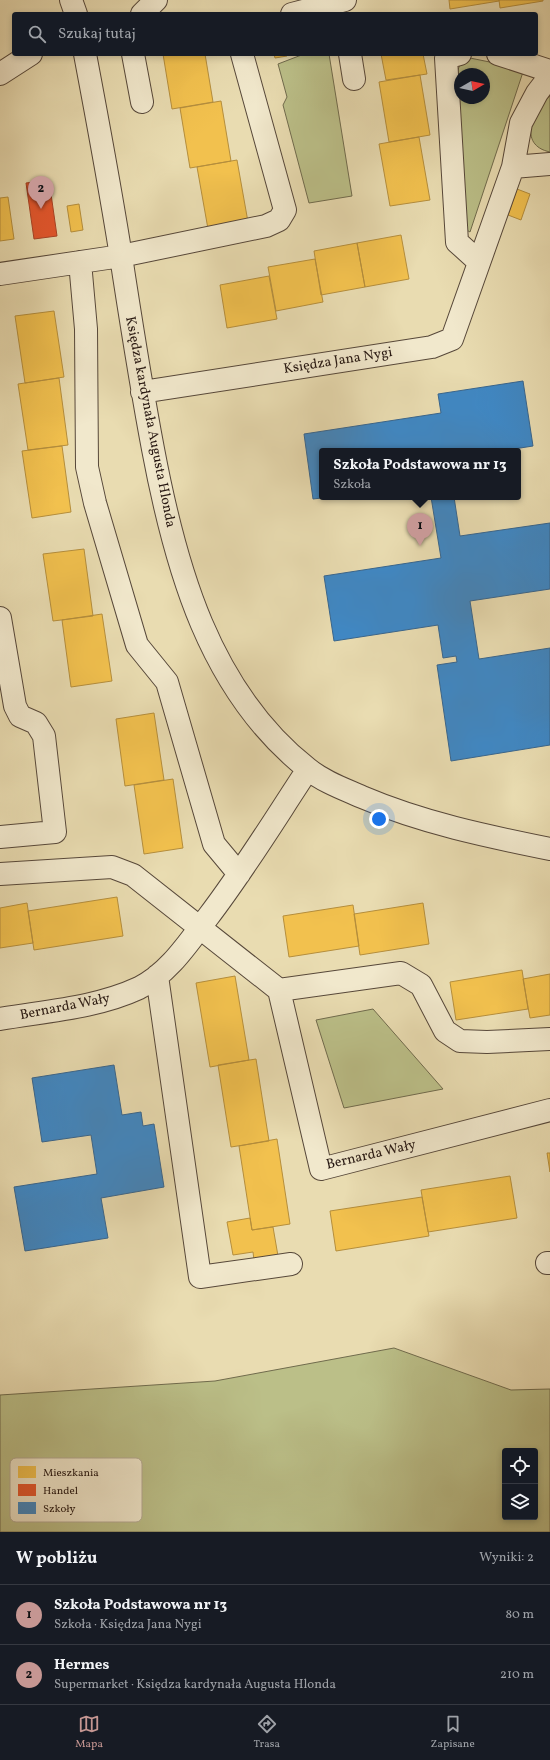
<!DOCTYPE html>
<html lang="pl">
<head>
<meta charset="utf-8">
<style>
  body { margin:0; font-family:Vollkorn,serif; background:#242831; color:#f1f3f6 }
  .controls { position:absolute; right:12px; bottom:12px; display:grid; overflow:hidden; border-radius:4px; box-shadow:0 2px 6px #0003 }
  .controls button { width:36px; height:36px; display:grid; place-items:center; padding:0; border:0; border-bottom:1px solid #363941; background:#171b24; color:#f1f3f6; font:20px sans-serif }
  .compass { position:absolute; left:454px; top:68px; width:36px; height:36px; border-radius:50%; background:#171b24; box-shadow:0 2px 6px #0003; rotate:81deg }
  .you { position:absolute; left:379px; top:819px; width:14px; height:14px; margin:-10px; border:3px solid #fff; border-radius:50%; background:#1a73e8; box-shadow:0 0 0 6px #1a73e833 }
  .badge { display:grid; place-items:center; width:26px; height:26px; border-radius:50%; background:#c59692; color:#111; font-size:13px; font-weight:700 }
  .pin { position:absolute; translate:-50% -33px; filter:drop-shadow(0 1px 2px #0008) }
  .pin::after { content:''; position:absolute; top:21px; width:14px; height:12px; background:inherit; clip-path:polygon(0 0,100% 0,50% 100%) }
  .popup { position:absolute; left:319px; top:448px; width:202px; height:52px; box-sizing:border-box; display:grid; place-content:center; border-radius:4px; background:#171b24; filter:drop-shadow(0 1px 3px #0005); font-size:13px; white-space:nowrap; color:#9ea1a6 }
  .popup b { font-size:15px; color:#f1f3f6 }
  .popup::after { content:''; position:absolute; left:50%; top:100%; margin-left:-8px; border:8px solid transparent; border-top-color:#171b24 }
  .list { margin:0; padding:0; list-style:none }
  h2 { display:flex; justify-content:space-between; align-items:center; height:52px; margin:0; padding:0 16px; font-size:17px }
  h2 small { font-size:13px; font-weight:400; color:#9ea1a6 }
  .list li { display:grid; grid-template-columns:26px 1fr auto; gap:12px; align-items:center; box-sizing:border-box; height:60px; padding:0 16px; border-top:1px solid #363941 }
  .list b { display:block; font-size:15px; white-space:nowrap }
  .list p { margin:0; font-size:13px; white-space:nowrap; color:#9ea1a6 }
  .list em { font-size:13px; font-style:normal; color:#9ea1a6 }
  .icon { flex:none; width:22px; height:22px; fill:none; stroke:currentColor; stroke-width:2; stroke-linecap:round; stroke-linejoin:round }
  .map { position:relative; flex:none; width:550px; height:1532px; overflow:hidden }
  .search { position:absolute; background:#171b24; box-shadow:0 2px 6px #0003; left:12px; right:12px; top:12px; height:44px; display:flex; align-items:center; gap:10px; box-sizing:border-box; padding:0 14px; border-radius:4px; color:#9ea1a6; font-size:15px }
  .sheet { height:172px; background:#171b24 }
  nav { display:flex; justify-content:space-around; align-items:center; box-sizing:border-box; height:56px; border-top:1px solid #363941; background:#171b24; font-size:11px; color:#9ea1a6 }
  nav a { display:grid; justify-items:center; gap:2px }
  nav .on { color:#c59692 }
  .map>svg:first-child { display:block }
  .green { fill:#bbbf88; stroke:#706b4d; fill-rule:evenodd }
  .homes { fill:#f2c14e; stroke:#b58e3c }
  .shops { fill:#e4572e; stroke:#ab4426 }
  .schools { fill:#3f88c5; stroke:#38668f }
  .lines { fill:none; stroke-linecap:round; stroke-linejoin:round }
  .minor-casing { stroke:#57483a; stroke-width:24 }
  .minor { stroke:#f1e8cc; stroke-width:22 }
  .labels { text-anchor:middle; dominant-baseline:central; stroke-width:4; stroke-linejoin:round; paint-order:stroke }
  .street-label { font-size:14px; fill:#261712; stroke:#f1e8cc }
  .key { fill:#f1e8cc; stroke:#b4a994; stroke-width:1 }
  .key-label { font-size:11px; fill:#261712 }
</style>
</head>
<body>
<div class="map">
<svg width="550" height="1532" viewBox="0 0 550 1532">
  <rect width="100%" height="100%" fill="#e9dcb1"/>
  <filter id="stains"><feTurbulence type="fractalNoise" baseFrequency=".005" numOctaves="4"/><feColorMatrix values="0 0 0 0 .2 0 0 0 0 .09 0 0 0 0 .02 0 0 0 .5 -.17"/></filter>
  <radialGradient id="worn" r=".72"><stop offset=".6" stop-color="#630" stop-opacity="0"/><stop offset="1" stop-color="#630" stop-opacity=".3"/></radialGradient>
  <path class="green" d="M304,54H329L352,196L309,203L283,105L287,97L278,64Z
    M470,58L524,69L470,232L463,228L456,76L460,64ZM460,74H484V98H460Z
    M550,96V152C517,145 533,110 550,96Z
    M373,1009L443,1089L344,1108L316,1020Z
    M394,1348L511,1390L550,1389V1532H0V1395L215,1381ZM505,1451H535V1517H505Z"/>
  <path class="homes" d="M449,0H499V1L450,9Z
    M499,0H543V1L500,8Z
    M163,54H205L213,102L172,109Z
    M274,54H286L287,56L275,58Z
    M381,54H423L427,74L386,80Z
    M420,75L430,135L389,142L379,82Z
    M221,101L231,161L190,168L180,108Z
    M419,137L430,200L390,206L379,144Z
    M237,160L248,222L208,229L197,167Z
    M517,189L530,194L521,220L508,215Z
    M8,197L14,239L0,241V198Z
    M79,204L83,230L71,232L67,206Z
    M401,235L409,279L365,287L357,243Z
    M357,243L365,287L321,295L314,251Z
    M315,259L323,302L276,311L268,267Z
    M269,276L277,319L227,328L220,285Z
    M54,311L64,377L25,383L15,316Z
    M59,378L68,445L28,450L18,384Z
    M62,446L71,512L32,518L22,451Z
    M84,549L93,616L53,621L43,554Z
    M102,614L112,681L71,687L62,620Z
    M154,713L164,780L125,786L116,719Z
    M173,779L183,848L144,854L134,785Z
    M117,897L123,936L34,950L28,911Z
    M27,903L33,943L0,948V908Z
    M423,903L429,944L360,955L354,914Z
    M353,905L359,946L289,957L283,916Z
    M522,970L528,1009L456,1020L450,982Z
    M550,974V1015L530,1018L523,979Z
    M235,976L249,1060L210,1067L196,983Z
    M256,1059L269,1141L231,1147L218,1065Z
    M277,1139L290,1224L252,1230L239,1146Z
    M547,1153H550V1172Z
    M510,1176L517,1218L428,1232L421,1190Z
    M422,1197L429,1236L336,1251L330,1211Z
    M250,1218L252,1230L273,1227L278,1256L254,1260L253,1252L233,1255L227,1222Z"/>
  <path class="shops" d="M49,180L57,236L34,239L26,183Z"/>
  <path class="schools" d="M523,381L533,446L501,451H322V497H330L313,499L304,434L441,413L438,394Z
    M431,497H454L460,536L550,523V589L470,601L479,659L550,648V745L451,761L437,665L457,662L456,656L443,658L438,625L334,641L324,576L441,558Z
    M114,1065L122,1115L141,1112L143,1126L154,1124L164,1187L101,1198L108,1238L25,1251L14,1187L97,1174L91,1135L42,1142L32,1078Z"/>
  <g class="lines">
    <g class="minor-casing">
      <path id="minor" d="M71,0L76,14
        M142,14L156,0
        M292,14L345,0
        M85,54C99,128 113,202 124,276C133,334 142,391 153,449C175,566 209,691 308,769C324,782 344,789 362,797C423,823 486,836 550,849
        M133,54L142,102
        M350,54L354,79
        M460,54L446,58L457,242L478,261
        M498,54L550,71
        M0,74L31,54
        M513,167L550,164
        M80,262L86,329L87,467L95,503L137,645L167,682L214,844L239,874
        M0,274L121,256L266,226L279,220L285,210L242,54
        M142,392L432,347L452,339L513,167L521,123L537,93L550,76
        M0,618L15,706L20,716L36,723L44,736L55,832L0,837
        M0,874L112,867L133,875L279,990L321,1169L550,1110
        M157,976L200,1277L291,1264
        M279,990L401,973L421,985L445,1031L460,1041L487,1042L550,1039
        M0,1019C46,1011 96,1008 139,988C169,973 188,943 208,917C244,870 275,819 308,769
        M547,1263H550"/>
    </g>
    <use href="#minor" class="minor"/>
  </g>
  <g class="labels">
    <g class="street-label">
      <text transform="translate(338 361) rotate(-9)">Księdza Jana Nygi</text>
      <text transform="translate(150 422) rotate(79)">Księdza kardynała Augusta Hlonda</text>
      <text transform="translate(65 1007) rotate(-11)">Bernarda Wały</text>
      <text transform="translate(371 1155) rotate(-13)">Bernarda Wały</text>
    </g>
  </g>
  <rect x="10" y="1458" width="132" height="64" rx="6" class="key"/>
  <rect x="18" y="1466" width="18" height="12" fill="#f2c14e"/>
  <rect x="18" y="1484" width="18" height="12" fill="#e4572e"/>
  <rect x="18" y="1502" width="18" height="12" fill="#3f88c5"/>
  <g class="key-label">
    <text x="43" y="1476">Mieszkania</text>
    <text x="43" y="1494">Handel</text>
    <text x="43" y="1512">Szkoły</text>
  </g>
  <rect width="100%" height="100%" filter="url(#stains)"/>
  <rect width="100%" height="100%" fill="url(#worn)"/>
</svg>
<div class="controls">
<button><svg class="icon" aria-label="locate" viewBox="0 0 24 24"><circle cx="12" cy="12" r="6"/><path d="M12 2v4M12 18v4M2 12h4M18 12h4"/></svg></button>
<button><svg class="icon" aria-label="layers" viewBox="0 0 24 24"><path d="M12 4l9 5-9 5-9-5zM3 14l9 5 9-5"/></svg></button>
</div>
<svg class="compass" viewBox="-18 -18 36 36"><path d="M0-13l5 13h-10z" fill="#e53935"/><path d="M0 13l5-13h-10z" fill="#9ea1a6"/></svg>
<div class="you"></div>
<div class="pin badge" style="left:420px;top:546px">1</div>
<div class="popup"><b>Szkoła Podstawowa nr 13</b>Szkoła</div>
<div class="pin badge" style="left:41px;top:209px">2</div>
<div class="search"><svg class="icon" aria-label="search" viewBox="0 0 24 24"><circle cx="10" cy="10" r="6"/><path d="M15 15l6 6"/></svg>Szukaj tutaj</div>
</div>
<section class="sheet">
<h2>W pobliżu<small>Wyniki: 2</small></h2>
<ul class="list">
<li><span class="badge">1</span><div><b>Szkoła Podstawowa nr 13</b><p>Szkoła · Księdza Jana Nygi</p></div><em>80 m</em></li>
<li><span class="badge">2</span><div><b>Hermes</b><p>Supermarket · Księdza kardynała Augusta Hlonda</p></div><em>210 m</em></li>
</ul>
</section>
<nav>
<a class="on"><svg class="icon" aria-label="map" viewBox="0 0 24 24"><path d="M3 6l6-2 6 2 6-2v14l-6 2-6-2-6 2zM9 4v14M15 6v14"/></svg>Mapa</a>
<a><svg class="icon" aria-label="directions" viewBox="0 0 24 24"><path d="M12 3l9 9-9 9-9-9zM9 14v-3h6M13 9l2 2-2 2"/></svg>Trasa</a>
<a><svg class="icon" aria-label="saved" viewBox="0 0 24 24"><path d="M7 4h10v16l-5-4-5 4z"/></svg>Zapisane</a>
</nav>
</body>
</html>
